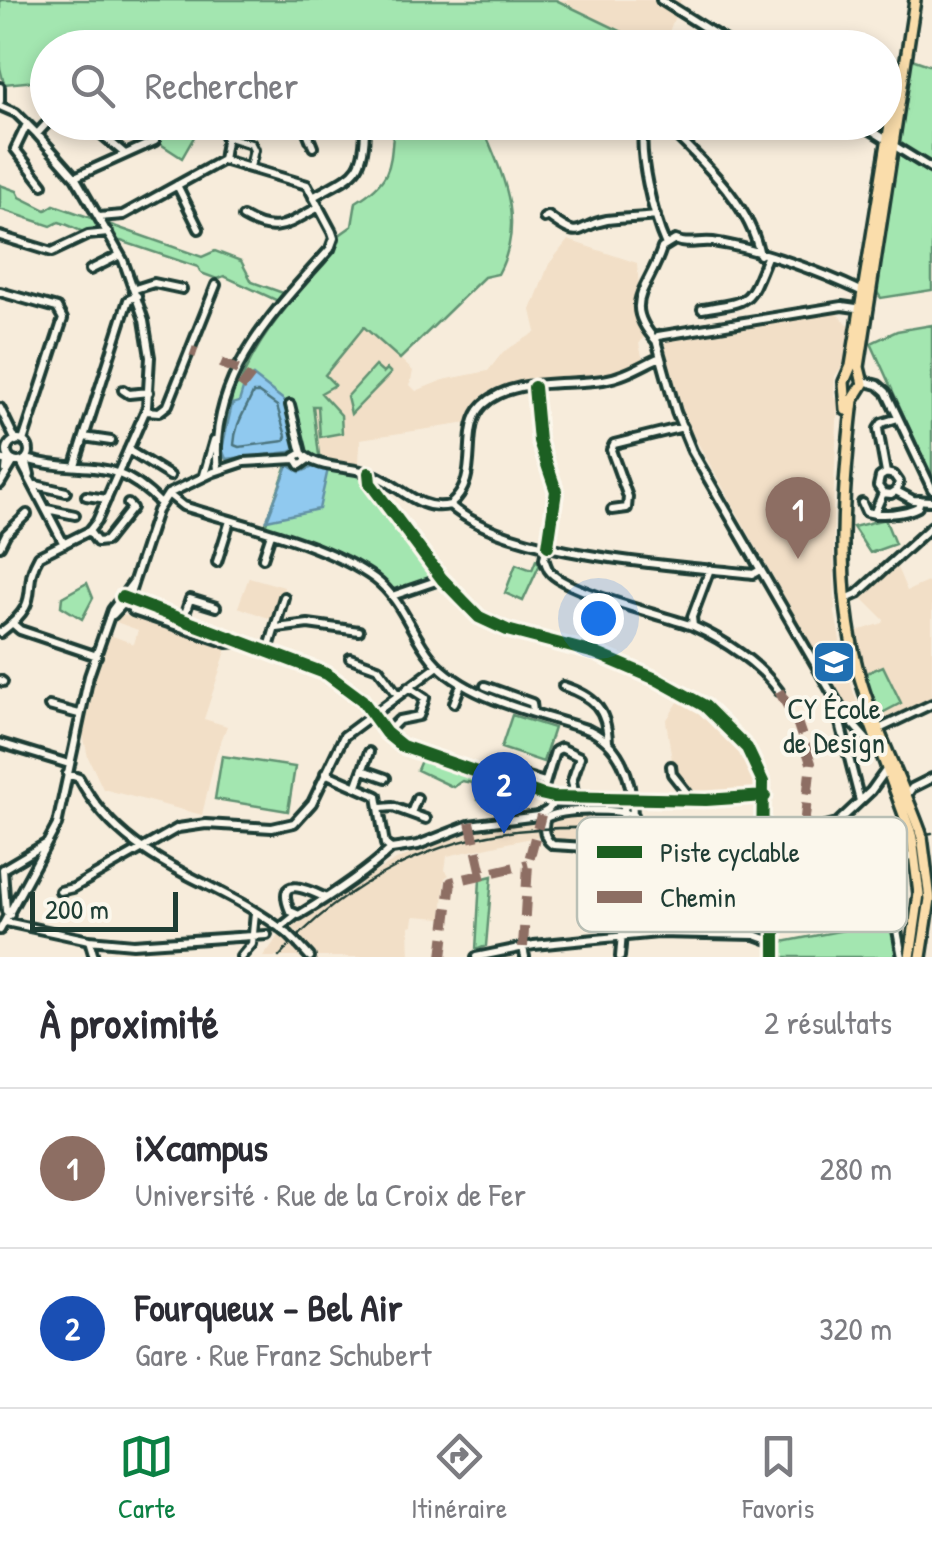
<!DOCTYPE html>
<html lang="fr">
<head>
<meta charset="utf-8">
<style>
  body { margin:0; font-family:"Patrick Hand",sans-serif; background:#f7f7f7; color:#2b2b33 }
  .scale { position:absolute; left:30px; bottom:25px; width:148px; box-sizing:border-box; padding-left:10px; border:5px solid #1f3d34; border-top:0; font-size:28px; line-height:35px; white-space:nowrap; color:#1f3d34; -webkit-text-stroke:8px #fbf7ec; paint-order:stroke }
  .you { position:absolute; left:598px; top:618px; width:35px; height:35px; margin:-25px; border:8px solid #fff; border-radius:50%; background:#1a73e8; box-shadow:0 0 0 15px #1a73e833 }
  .badge { display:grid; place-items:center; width:65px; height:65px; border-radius:50%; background:#0b8043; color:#fff; font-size:32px; font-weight:700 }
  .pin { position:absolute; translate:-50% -82px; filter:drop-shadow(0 2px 5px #0008) }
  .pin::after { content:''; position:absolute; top:52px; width:35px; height:30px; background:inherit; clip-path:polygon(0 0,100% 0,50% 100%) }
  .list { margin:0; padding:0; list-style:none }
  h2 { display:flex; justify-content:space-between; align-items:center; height:130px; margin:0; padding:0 40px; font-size:42px }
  h2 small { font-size:32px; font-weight:400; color:#7c7c81 }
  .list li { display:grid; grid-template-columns:65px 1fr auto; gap:30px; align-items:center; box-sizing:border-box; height:160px; padding:0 40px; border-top:2px solid #e1e1e2 }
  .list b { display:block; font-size:38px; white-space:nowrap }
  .list p { margin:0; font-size:32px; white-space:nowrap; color:#7c7c81 }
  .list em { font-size:32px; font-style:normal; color:#7c7c81 }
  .icon { flex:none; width:55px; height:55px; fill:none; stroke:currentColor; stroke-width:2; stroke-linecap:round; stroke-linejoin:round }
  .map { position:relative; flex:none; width:932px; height:957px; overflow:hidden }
  .search { position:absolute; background:#fff; box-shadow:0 5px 15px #0003; left:30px; right:30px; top:30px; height:110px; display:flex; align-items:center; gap:25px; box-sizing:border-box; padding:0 35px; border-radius:55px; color:#7c7c81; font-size:38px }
  .sheet { height:450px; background:#fff }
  nav { display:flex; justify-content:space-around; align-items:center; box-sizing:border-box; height:140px; border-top:2px solid #e1e1e2; background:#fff; font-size:28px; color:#7c7c81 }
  nav a { display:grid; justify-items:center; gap:5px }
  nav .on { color:#0b8043 }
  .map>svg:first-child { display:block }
  .built { fill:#f2dfc7 }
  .green { fill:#a3e6b0; stroke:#619272; stroke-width:2.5 }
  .water { fill:#90c9ef; stroke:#6391a4; stroke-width:2.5 }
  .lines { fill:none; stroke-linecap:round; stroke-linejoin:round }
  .shore { stroke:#4c757f; stroke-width:2.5 }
  .major-tunnel { stroke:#ccc9ba; stroke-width:9; stroke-dasharray:9 4.5; stroke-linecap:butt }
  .minor-casing { stroke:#1f3d34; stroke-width:14 }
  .major-casing { stroke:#1f3d34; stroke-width:16 }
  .minor { stroke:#fbf7ec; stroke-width:6 }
  .major { stroke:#faddab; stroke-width:9 }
  .tram { stroke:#1f3d34; stroke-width:2.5 }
  .minor-bridge-casing { stroke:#1f3d34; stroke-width:14; stroke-linecap:butt }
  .major-bridge-casing { stroke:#1f3d34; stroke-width:16; stroke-linecap:butt }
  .minor-bridge { stroke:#fbf7ec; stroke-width:6 }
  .major-bridge { stroke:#faddab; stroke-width:9 }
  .quiet { stroke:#8d6e63; stroke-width:10; stroke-dasharray:20 10; stroke-linecap:butt }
  .cycleway-casing { stroke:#fbf7ec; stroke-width:19 }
  .cycleway { stroke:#1b5e20; stroke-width:12 }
  .labels { text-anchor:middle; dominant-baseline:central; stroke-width:8; stroke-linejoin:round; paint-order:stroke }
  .poi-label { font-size:30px; fill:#1f3d34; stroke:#fbf7ec }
  .key { fill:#fbf7ec; stroke:#b9bfb5; stroke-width:2.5 }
  .key-label { font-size:28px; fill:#1f3d34 }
</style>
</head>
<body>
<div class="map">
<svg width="932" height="957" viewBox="0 0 932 957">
  <rect width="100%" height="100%" fill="#f7ecdb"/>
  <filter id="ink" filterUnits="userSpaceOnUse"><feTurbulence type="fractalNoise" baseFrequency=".01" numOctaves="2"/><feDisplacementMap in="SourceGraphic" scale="20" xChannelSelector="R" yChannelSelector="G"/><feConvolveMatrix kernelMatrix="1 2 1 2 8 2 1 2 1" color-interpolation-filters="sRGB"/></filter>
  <g filter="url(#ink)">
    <path class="built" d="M556,0H681L663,48L647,47L639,40Z
      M568,240L637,263L639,288L635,301L637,315L647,333L639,344L643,360L606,374L501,386L486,393L476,405L468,423L360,439L359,465L348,466L323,460L319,455L313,417V397L322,379L365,326L413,371L410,385L416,391L443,380L488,371L503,352L536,332L531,310L549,264Z
      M835,312L850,326L847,360L835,376L834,395L838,402L833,506L835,612L844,663L863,721L855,722L687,424L664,344L670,338Z
      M896,565L907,591L932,580V700L884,723L880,719L861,664L855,632L883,623L884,620L861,597Z
      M249,577L284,587L274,620L238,607Z
      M120,614L227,648L204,719L227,726L216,754L202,815L103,789L88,757L82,730L87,700L110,635L134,644L138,630L116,622Z
      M680,699L704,713L747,759L757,784L755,792L693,795L674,773L666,721Z
      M613,814L623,820V841L612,846L554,842L549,834L447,856L445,870L449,875L445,878L442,918L414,916L413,925L409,926L410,957H315L305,944L299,950V957H263L281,933L286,935L292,930L291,926L349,887L396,860L440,842L507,822Z
      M830,829L905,830L908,841L832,839Z"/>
    <path class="green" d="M0,0H556L639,40L561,47L499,31L485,48H265L254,42L250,48H48L47,80L4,84L0,68Z
      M906,57L932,66V290L881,298L874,288Z
      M128,123H202L182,158Z
      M394,123H481C502,174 527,221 498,274L484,277L400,359L364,327L325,375L335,385L321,393L341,415L342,433L320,437L318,406H313L319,455L323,460L269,452L226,459L222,449L234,387L240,384C260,330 303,290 338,245V236L352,226L356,202C394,179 390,165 394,123Z
      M0,185L17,191L20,197L46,210L54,205L202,257L215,251L241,261L252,282L286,294L278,301L224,276L217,279L201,273L198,267L121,241C101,244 79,228 59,222L51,226L0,209Z
      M932,325V478L871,343L897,331Z
      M375,366L383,373L387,369L391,373L351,414L347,397Z
      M288,462L365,475L368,486L438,578L394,592C357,558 311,544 264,529Z
      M885,519L895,544L870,553L853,527Z
      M536,560L540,564L523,601L505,593L516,564L532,570Z
      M87,583L93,598L82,619L61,606L62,597Z
      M883,666L901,703L880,714L874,698L870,699L862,675Z
      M512,715L554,728L543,762L501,748Z
      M222,756L295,767L288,811L215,799Z
      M422,758L486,780L478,801V790L472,783L462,781L453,787L417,770Z
      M492,876L486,946L476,950L480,879Z
      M891,921L899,957H778L777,943Z"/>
    <path class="water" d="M253,376L285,401L298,441L296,449L290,452L226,459L222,449L232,404L239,402L243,389Z
      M288,465L300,472L313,467L328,469L319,509L267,520Z"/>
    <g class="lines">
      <path class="shore" d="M253,393H259L277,406L286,436L284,441L239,447L234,445C235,423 245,412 253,393Z"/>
      <path class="major-tunnel" d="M921,918L923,894"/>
      <g class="minor-casing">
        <path id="minor" d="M661,0L737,48
          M0,101V87
          M0,106L16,113L37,134L75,177L123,260L144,320L150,357L147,407L97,521L89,531L39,556C19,590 46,599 0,633
          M87,122L125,154
          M303,122L313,147
          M645,122C636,151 654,218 666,245
          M663,122C700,160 749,201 760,255
          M858,122L887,140
          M27,124L15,149L43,185
          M276,129L290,122
          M37,134L48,122
          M225,136L251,144L254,150L250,167
          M893,145L932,169
          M223,160L229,122
          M75,177L155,141
          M177,185L199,229
          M313,197C353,174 365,176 365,126L358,122
          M99,217L123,215L223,160L307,185L332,232L334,238L330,249C274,311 207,379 218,470
          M243,217C277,237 288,223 319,207
          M544,218L548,216C584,243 574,226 607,220C623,218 640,218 656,216
          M0,236L52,252L88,235L108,233
          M90,270L120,255
          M135,289L154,283L182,289
          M0,292L57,308L63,319L23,441
          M702,309C752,301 748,304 767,257
          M656,340L676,412L692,451L844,714L880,755
          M656,340L658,336L842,306L863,309
          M657,342C620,302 649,290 662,248L675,240C688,246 700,240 713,242C760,249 821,272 863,292
          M863,381L878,385L886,392L932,489
          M534,387L539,441L556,491L544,559C547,565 546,568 551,573C571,593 662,615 693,626
          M123,390L129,394L149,392
          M290,405L302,453
          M0,408L16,441
          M146,411L159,412L168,405L216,285
          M84,437L111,441
          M7 451a11 11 0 1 1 22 0a11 11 0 1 1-22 0Z
          M128,450L170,476
          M0,459L7,461L6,470
          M307,460L300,465L295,457L302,453C316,469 348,466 369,473C398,482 417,513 450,505C483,478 458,430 483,405C512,377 566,386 603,380C624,377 641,366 660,357
          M21,462L64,544
          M75,465L128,300L137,296
          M369,473L370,483L442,579L479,617L507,630L595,653L656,679L705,706L747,748L763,782L762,857L775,915V957
          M886,473L894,475L899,482L897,490L891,494L883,493L878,486L880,477L886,473L878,429L882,423L898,418
          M30,475L26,459C84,476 111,452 161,504
          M204,475L214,440
          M0,484L14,461
          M36,485L66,492
          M896,491L913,500L932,501
          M168,494L183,506C240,524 328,544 375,579C402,599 411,634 432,659C466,700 539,713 589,730C645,756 635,837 626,886
          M86,496L107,499
          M862,503L866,512C880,516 905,514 918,507L920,500
          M450,505C506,557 675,565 753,574L760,570
          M47,509L75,515
          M612,510L627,508L628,497L611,450L614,444L683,427
          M874,514L883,493
          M89,531L97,542L106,541L132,508L128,504
          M0,546L6,534L27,514
          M263,558L271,534
          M217,562L230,521
          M710,569L692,617L693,626C724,640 759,663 779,691
          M392,596L442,579
          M122,597L327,674L362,700L386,733L402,746L540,794L553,797L706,800L765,796
          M846,599L857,594L932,526
          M128,601L133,611L228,643L239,642
          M113,615L128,599L157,511L168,494L214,472L244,462L295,459
          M183,620L190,599L216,607
          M12,623L20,630L97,656
          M277,628L308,624L359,631
          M268,651L284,597
          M350,658L378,668L397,694
          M0,680L3,682
          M485,686L532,703L533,711
          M563,686C593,696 607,708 608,742
          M454,703L461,685
          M49,706L79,714
          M844,714L839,719L860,801
          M879,729L932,704
          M386,733L399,720L419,716L425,698L408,687
          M0,743L69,764
          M671,766L672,774L691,798
          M363,770L386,778
          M507,771L544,782
          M325,773L377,796L385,844L391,849
          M67,774L79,778C128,869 214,875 288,934
          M357,785L369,752
          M542,794L555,751L561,748L580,757L572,781L575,797
          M907,795L912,788L932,778
          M381,808L393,807L426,819
          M411,813L417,798
          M391,849L418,845L469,825L538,816L548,810L558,797
          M630,854L619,849L553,845C544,839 542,828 546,818C563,808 615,809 634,815
          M626,865L623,812L628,799
          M60,891L73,888L178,828L206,824L272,828L294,823L312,803L344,736L438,666
          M770,894L774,892L815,829L837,823L871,791L886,770
          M326,898C309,890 274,873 290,911L299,915C332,895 364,874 391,849
          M10,915L6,911L3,869L47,843
          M6,922L89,940L133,944L267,935
          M280,928L296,915
          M0,930L57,825L89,676L112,610L134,581
          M89,940L94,957
          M299,945L310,957
          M523,947L525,957
          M241,957L252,944L255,913
          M476,957L534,945L658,933L755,935L774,942
          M620,957L626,887
          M902,957L886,871L892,864L914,854"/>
      </g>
      <g class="major-casing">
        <path id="major" d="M915,0L859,367L863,384L853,400C843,487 835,582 857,667C872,724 900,776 920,831
          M846,410L844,382L851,366L893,106
          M868,717L910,831
          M910,957L919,894L912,838
          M921,957L930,899L922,837"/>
      </g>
      <use href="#minor" class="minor"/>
      <use href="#major" class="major"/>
      <path class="tram" d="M926,834L932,833
        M279,957C343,882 440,834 539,829C585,826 631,829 677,830C753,831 829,834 906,835"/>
      <g class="minor-bridge-casing">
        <path id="minor-bridge" d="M288,934L299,945"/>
      </g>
      <g class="major-bridge-casing">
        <path id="major-bridge" d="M910,831L912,838
          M920,831L922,837"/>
      </g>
      <use href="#minor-bridge" class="minor-bridge"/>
      <use href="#major-bridge" class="major-bridge"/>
      <path class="quiet" d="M191,351L197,353
        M221,363L238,370
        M241,388L251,375
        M779,691L797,722L811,763L801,853
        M470,822L482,874
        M523,947L528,864L541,815
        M442,957L451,882L528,864"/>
      <g class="cycleway-casing">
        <path id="cycleway" d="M534,387L539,441L556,491L548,546
          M369,473L370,483L442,579L479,617L507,630L595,653L656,679L705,706L747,748L763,782L762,857L775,915V957
          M122,597L327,674L362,700L386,733L402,746L540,794L553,797L706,800L765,796"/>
      </g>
      <use href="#cycleway" class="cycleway"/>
    </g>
  </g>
  <defs>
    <g id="university-square" transform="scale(2.25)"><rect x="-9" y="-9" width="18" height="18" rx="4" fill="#1f6fb2" stroke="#fbf7ec"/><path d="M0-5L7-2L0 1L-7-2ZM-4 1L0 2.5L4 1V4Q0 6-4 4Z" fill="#fff"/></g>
  </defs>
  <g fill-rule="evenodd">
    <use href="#university-square" x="834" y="662"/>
  </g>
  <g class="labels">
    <g class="poi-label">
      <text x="834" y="708">CY École<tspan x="834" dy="34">de Design</tspan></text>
    </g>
  </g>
  <rect x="577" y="817" width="330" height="115" rx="15" class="key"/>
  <rect x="597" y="846" width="45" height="12" fill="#1b5e20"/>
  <rect x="597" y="891" width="45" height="12" fill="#8d6e63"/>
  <g class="key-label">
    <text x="660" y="862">Piste cyclable</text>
    <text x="660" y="907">Chemin</text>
  </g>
</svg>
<div class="scale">200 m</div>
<div class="you"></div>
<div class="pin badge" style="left:798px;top:559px;background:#8d6e63">1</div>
<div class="pin badge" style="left:504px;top:834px;background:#1a4fb4">2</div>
<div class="search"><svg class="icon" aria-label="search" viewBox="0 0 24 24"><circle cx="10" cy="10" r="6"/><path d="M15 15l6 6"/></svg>Rechercher</div>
</div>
<section class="sheet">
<h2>À proximité<small>2 résultats</small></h2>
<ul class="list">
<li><span class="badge" style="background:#8d6e63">1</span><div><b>iXcampus</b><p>Université · Rue de la Croix de Fer</p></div><em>280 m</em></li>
<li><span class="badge" style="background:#1a4fb4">2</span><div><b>Fourqueux - Bel Air</b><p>Gare · Rue Franz Schubert</p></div><em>320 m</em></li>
</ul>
</section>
<nav>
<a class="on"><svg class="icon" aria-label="map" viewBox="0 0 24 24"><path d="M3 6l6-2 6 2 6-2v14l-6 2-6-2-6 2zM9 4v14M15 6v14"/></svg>Carte</a>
<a><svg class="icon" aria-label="directions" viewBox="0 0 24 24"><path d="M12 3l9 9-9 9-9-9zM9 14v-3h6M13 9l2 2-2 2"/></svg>Itinéraire</a>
<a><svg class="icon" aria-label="saved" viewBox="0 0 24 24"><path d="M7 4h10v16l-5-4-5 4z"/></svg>Favoris</a>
</nav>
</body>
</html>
